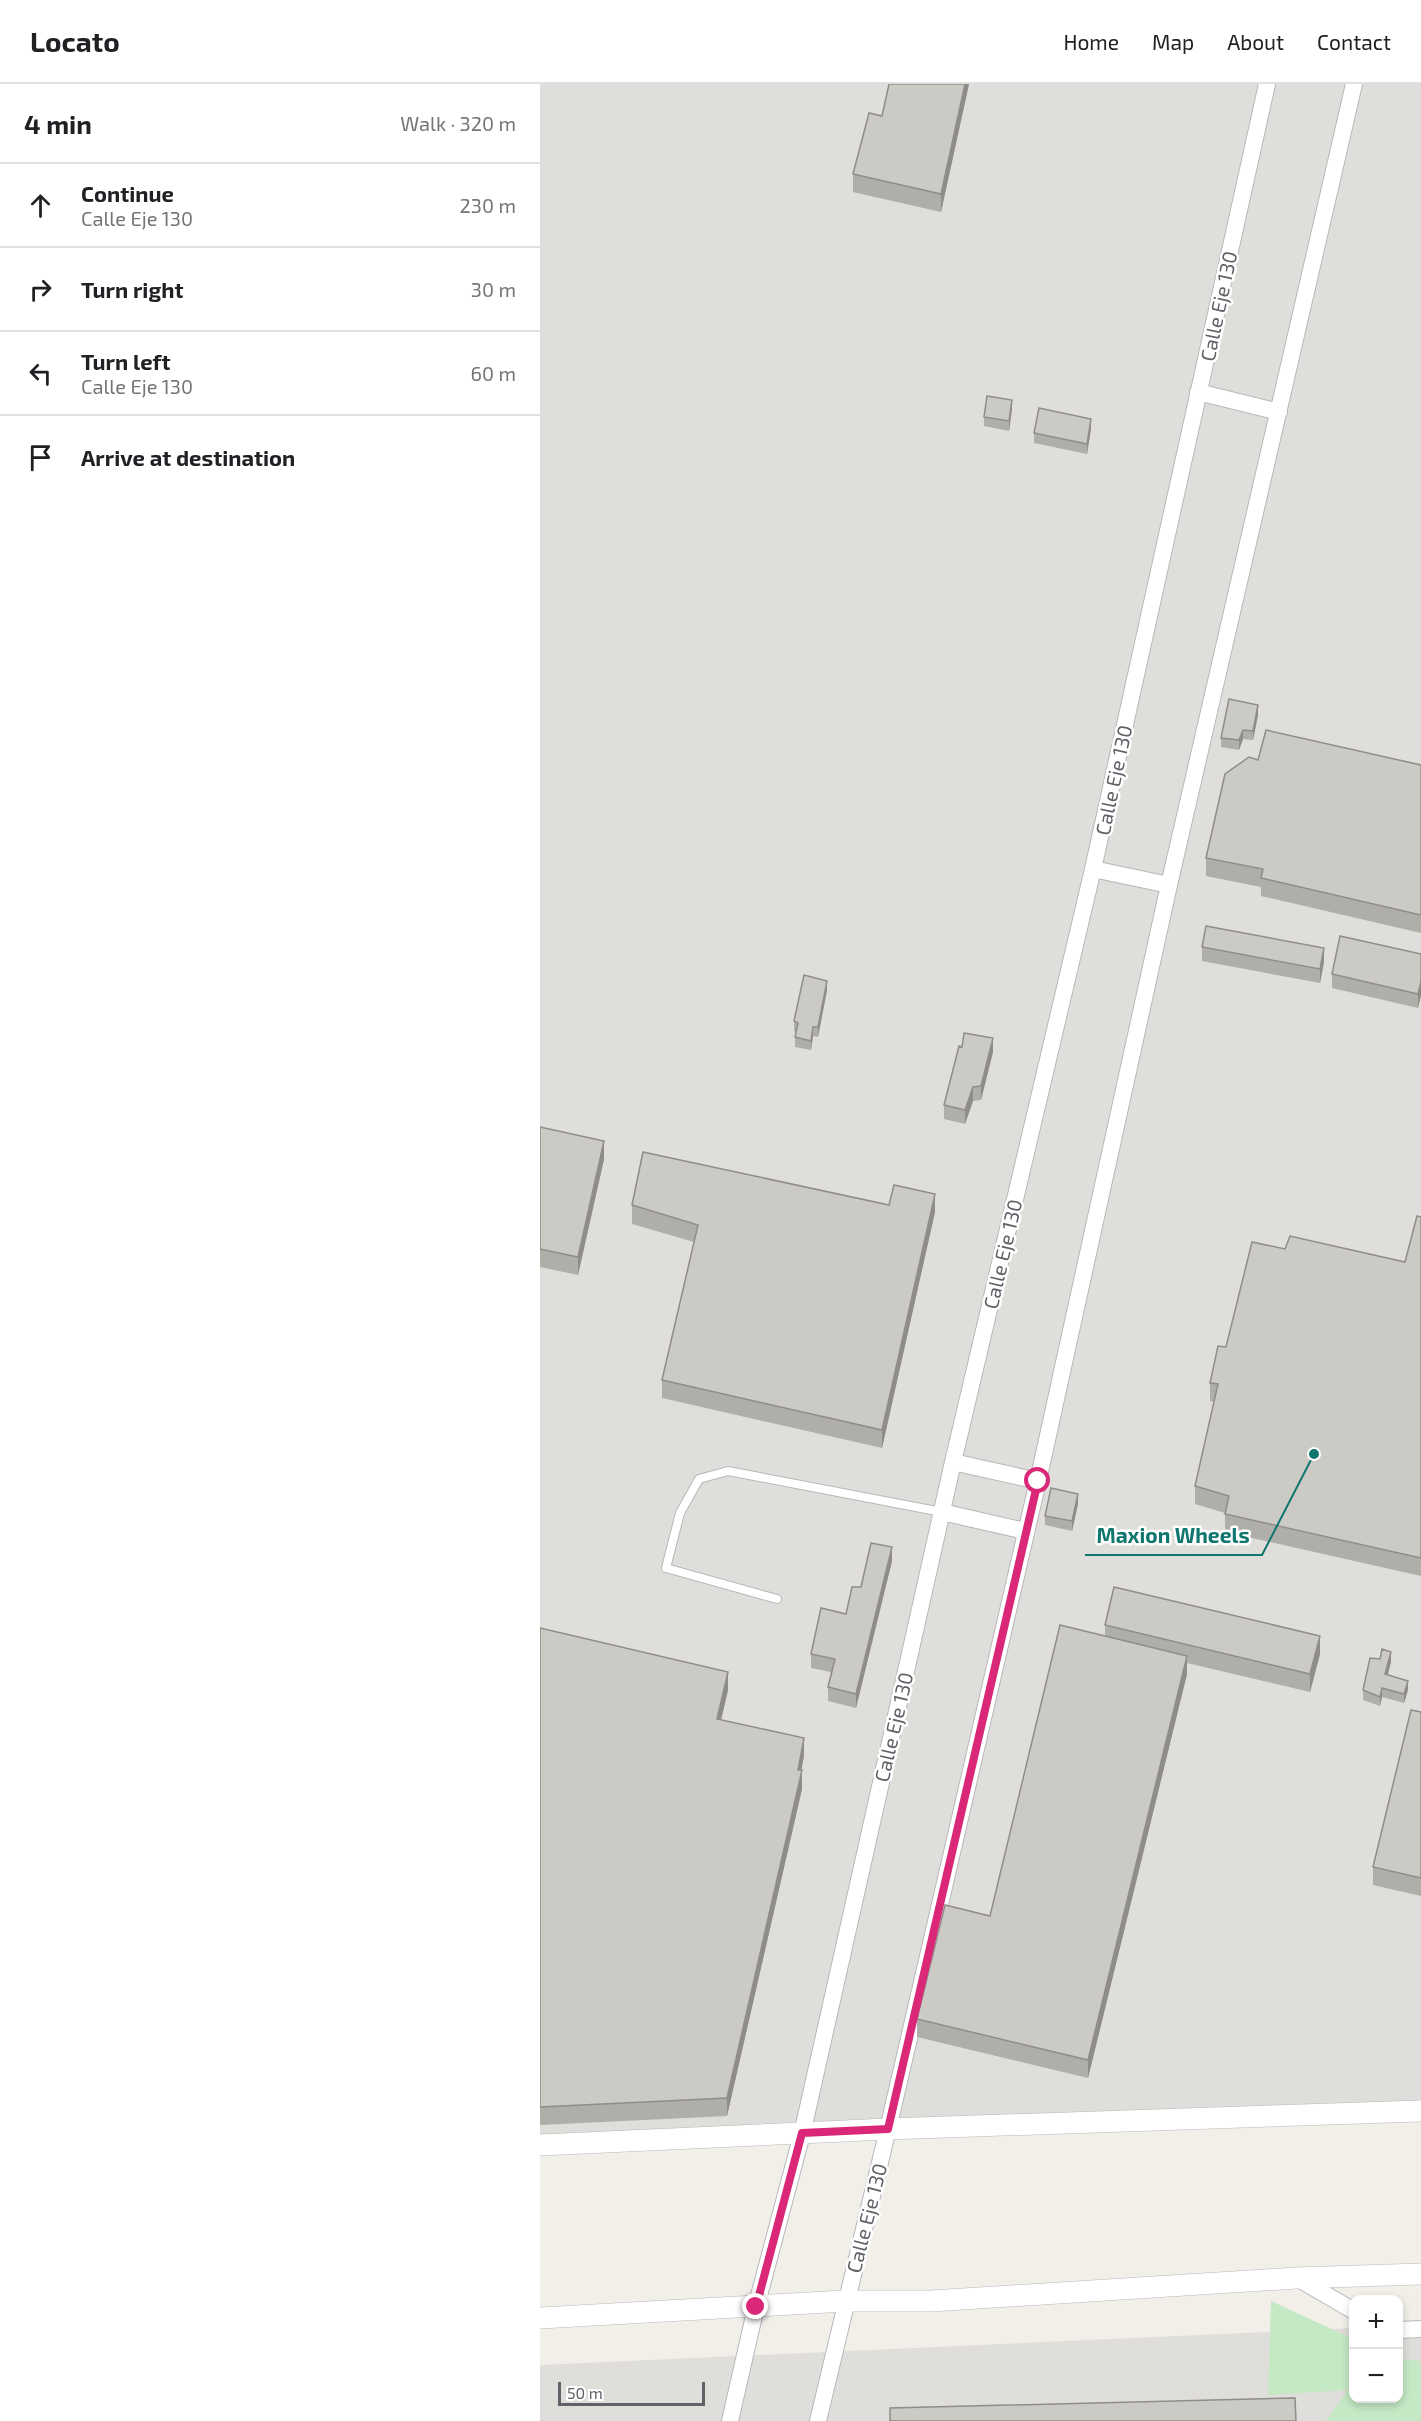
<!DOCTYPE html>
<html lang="en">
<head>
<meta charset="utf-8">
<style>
  body { margin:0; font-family:"Exo 2",sans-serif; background:#f6f6f6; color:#202124 }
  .controls { position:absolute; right:18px; bottom:18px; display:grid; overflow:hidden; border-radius:12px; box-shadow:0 3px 9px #0003 }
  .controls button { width:54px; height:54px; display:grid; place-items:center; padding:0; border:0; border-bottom:2px solid #e0e0e0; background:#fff; color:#202124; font:30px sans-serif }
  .scale { position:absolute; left:18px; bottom:15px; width:147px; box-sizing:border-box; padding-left:6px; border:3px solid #5f6368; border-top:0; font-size:16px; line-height:21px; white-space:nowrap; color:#5f6368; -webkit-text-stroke:4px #fff; paint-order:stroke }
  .stop { position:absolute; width:18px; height:18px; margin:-14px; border:4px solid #db2777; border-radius:50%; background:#fff }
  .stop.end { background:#db2777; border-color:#fff; box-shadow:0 2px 6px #0008 }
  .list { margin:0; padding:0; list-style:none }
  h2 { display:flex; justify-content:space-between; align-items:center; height:78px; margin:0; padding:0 24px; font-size:26px }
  h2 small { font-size:20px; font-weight:400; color:#757577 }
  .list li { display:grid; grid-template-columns:39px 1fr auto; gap:18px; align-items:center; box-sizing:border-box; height:84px; padding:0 24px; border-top:2px solid #e0e0e0 }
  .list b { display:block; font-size:22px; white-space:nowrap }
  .list p { margin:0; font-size:20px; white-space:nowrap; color:#757577 }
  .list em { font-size:20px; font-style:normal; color:#757577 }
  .icon { flex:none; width:33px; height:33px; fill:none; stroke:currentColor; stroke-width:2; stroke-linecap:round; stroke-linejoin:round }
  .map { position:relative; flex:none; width:881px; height:2337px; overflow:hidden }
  header { display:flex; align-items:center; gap:36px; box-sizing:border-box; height:84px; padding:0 30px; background:#fff; border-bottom:2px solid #e0e0e0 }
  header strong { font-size:28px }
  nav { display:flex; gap:33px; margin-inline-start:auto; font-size:21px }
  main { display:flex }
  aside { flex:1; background:#fff }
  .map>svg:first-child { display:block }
  .industrial { fill:#e0deda }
  .green { fill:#c5e8c5 }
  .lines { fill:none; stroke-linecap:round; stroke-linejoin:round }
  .service-casing { stroke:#b5b8bc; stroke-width:10 }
  .minor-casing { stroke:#b5b8bc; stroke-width:18 }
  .tertiary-casing { stroke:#b5b8bc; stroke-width:22 }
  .service { stroke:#fff; stroke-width:8 }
  .minor { stroke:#fff; stroke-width:16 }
  .tertiary { stroke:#fff; stroke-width:21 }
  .wall { fill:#afaea9 }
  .shaded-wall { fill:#8f8d8a }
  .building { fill:#cccac5; stroke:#8f8d8a; stroke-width:1.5 }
  .route { stroke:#db2777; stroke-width:8 }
  .labels { text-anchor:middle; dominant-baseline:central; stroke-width:5; stroke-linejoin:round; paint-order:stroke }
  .street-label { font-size:20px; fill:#5f6368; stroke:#fff }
  .leader { fill:none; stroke:#0f766e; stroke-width:2 }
  .callout-dot { fill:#0f766e; stroke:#fff; stroke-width:2 }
  .callout-label { font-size:21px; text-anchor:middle; font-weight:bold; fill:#0f766e; stroke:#fff; stroke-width:5; stroke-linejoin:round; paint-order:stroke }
</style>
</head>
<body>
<header>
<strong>Locato</strong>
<nav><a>Home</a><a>Map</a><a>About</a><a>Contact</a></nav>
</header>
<main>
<aside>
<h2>4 min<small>Walk · 320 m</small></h2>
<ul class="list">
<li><svg class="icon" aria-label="ahead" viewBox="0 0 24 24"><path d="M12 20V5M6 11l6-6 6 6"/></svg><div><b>Continue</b><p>Calle Eje 130</p></div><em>230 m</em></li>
<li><svg class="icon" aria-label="right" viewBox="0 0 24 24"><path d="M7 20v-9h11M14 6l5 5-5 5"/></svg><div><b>Turn right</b></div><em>30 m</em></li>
<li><svg class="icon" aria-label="left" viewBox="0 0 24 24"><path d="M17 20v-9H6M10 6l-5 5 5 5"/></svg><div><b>Turn left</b><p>Calle Eje 130</p></div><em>60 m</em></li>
<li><svg class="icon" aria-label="arrive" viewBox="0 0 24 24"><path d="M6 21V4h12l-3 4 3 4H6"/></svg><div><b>Arrive at destination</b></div></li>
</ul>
</aside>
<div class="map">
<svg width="881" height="2337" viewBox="0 0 881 2337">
  <rect width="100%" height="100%" fill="#f1efe8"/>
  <path class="industrial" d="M0,0H881V2029L0,2070Z
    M881,2242V2337H0V2281L813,2244L814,2314H858L859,2243Z"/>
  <path class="green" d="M731,2217L813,2255L814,2314H858L859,2275L881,2277V2337H786L808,2306L728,2311Z"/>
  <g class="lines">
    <g class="service-casing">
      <path id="service" d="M237,1515L126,1484L140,1429L159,1395L188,1387L402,1428"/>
    </g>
    <g class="minor-casing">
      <path id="minor" d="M658,308L739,328
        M553,785L629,801
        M413,1378L498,1397
        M402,1428L485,1447
        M757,2194L814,2227
        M858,2246L881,2245
        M190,2337L216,2223L262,2050L413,1378L553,785L727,0
        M278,2337L348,2045L498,1397L629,801L814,0"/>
    </g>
    <g class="tertiary-casing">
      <path id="tertiary" d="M0,2061L348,2045L881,2027
        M0,2234L305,2217H391L757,2194L881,2190"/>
    </g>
    <use href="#service" class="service"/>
    <use href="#minor" class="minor"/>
    <use href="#tertiary" class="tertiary"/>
  </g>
  <path class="wall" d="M429,0L401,128L313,108V90L342,32Z
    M472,325L469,347L444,342V333Z
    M551,345L547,370L494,359V349Z
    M718,631L713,656L703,655L699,666L681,663V654Z
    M718,676L881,681V849L721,812V803L666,792V774Z
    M662,863L784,878L780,899L662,877Z
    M881,870L878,924L792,904V890Z
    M287,906L278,953L273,952L271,966L255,963V953L256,948L254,947V937Z
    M453,968L441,1016L433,1017L425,1040L404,1035V1021Z
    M0,1043L64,1075L38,1191L0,1183Z
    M92,1121H349L395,1128L342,1364L122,1314V1296L154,1158L92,1140Z
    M881,1133V1492L685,1448V1429L655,1420V1402L674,1318L670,1317V1299L686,1263L745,1165L865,1178Z
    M538,1420L532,1447L505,1441V1432Z
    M352,1477L316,1624L288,1617V1603L291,1588L271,1584V1570L306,1530L321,1503Z
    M565,1541L780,1570L770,1608L647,1579V1590L548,1994L377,1953V1935L450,1832L565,1552Z
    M0,1544L188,1606L181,1636L264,1672L261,1686L262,1705L187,2032L0,2041Z
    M851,1578L848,1591L868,1606L864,1619L842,1613L840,1622L823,1616V1606Z
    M881,1628V1812L833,1801V1783Z"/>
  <path class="shaded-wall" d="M425,0H429L401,128V110Z
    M472,316V325L469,347V337Z
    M551,335V345L547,370V360Z
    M718,621V631L713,656V647Z
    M703,646V655L699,666V656Z
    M784,864V878L780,899V885Z
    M287,897V906L278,953V943Z
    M881,898V912L878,924V910Z
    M273,943V952L271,966V957Z
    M453,954V968L441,1016V1002Z
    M433,1003V1017L425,1040V1026Z
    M64,1057V1075L38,1191V1173Z
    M395,1110V1128L342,1364V1346Z
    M538,1410V1420L532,1447V1437Z
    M352,1463V1477L316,1624V1610Z
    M780,1552V1570L770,1608V1590Z
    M851,1568V1578L845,1600V1590Z
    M647,1572V1590L548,1994V1976Z
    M188,1588V1606L177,1653V1635Z
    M868,1597V1606L864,1619V1610Z
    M842,1604V1613L840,1622V1613Z
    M264,1654V1672L258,1703L262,1686V1705L187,2032V2014L258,1686Z"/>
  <path class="building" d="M349,0H425L401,110L313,90L329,29L342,32Z
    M447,312L472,316L469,337L444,333Z
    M499,324L551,335L547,360L494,349Z
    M689,615L718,621L713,647L703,646L699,656L681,654Z
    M726,646L881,681V831L721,794L723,785L666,774L685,690L709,673L718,676Z
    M666,842L784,864L780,885L662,863Z
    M800,852L881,870V898L878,910L792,890Z
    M264,891L287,897L278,943H273L271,957L255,953L258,939L254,937Z
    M424,949L453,954L441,1002L433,1003L425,1026L404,1021L419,962L422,963Z
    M0,1043L64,1057L38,1173L0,1165Z
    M103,1068L349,1121L354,1101L395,1110L342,1346L122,1296L158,1141L92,1121Z
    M877,1132L881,1133V1474L685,1430L689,1412L655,1402L678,1300L670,1299L678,1262L686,1263L712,1158L745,1165L750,1152L865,1178Z
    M511,1404L538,1410L532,1437L505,1432Z
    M331,1459L352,1463L316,1610L288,1603L295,1575L271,1570L281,1524L306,1530L312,1503H321Z
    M574,1503L780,1552L770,1590L565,1541Z
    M520,1541L647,1572L548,1976L377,1935L405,1821L450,1832Z
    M0,1544L188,1588L177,1635L264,1654L258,1686H262L187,2014L0,2023Z
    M842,1565L851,1568L845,1590L868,1597L864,1610L842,1604L840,1613L823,1606L830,1574L840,1575Z
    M871,1626L881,1628V1794L833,1783Z
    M755,2314L756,2337H350V2324Z"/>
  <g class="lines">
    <path class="route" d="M216,2223L262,2049L348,2045L498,1397"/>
  </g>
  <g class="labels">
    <g class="street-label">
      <text transform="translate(678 222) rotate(-78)">Calle Eje 130</text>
      <text transform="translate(573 696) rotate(-78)">Calle Eje 130</text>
      <text transform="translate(462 1170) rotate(-77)">Calle Eje 130</text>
      <text transform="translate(353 1643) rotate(-77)">Calle Eje 130</text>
      <text transform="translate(326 2134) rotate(-76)">Calle Eje 130</text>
    </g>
  </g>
  <path class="leader" d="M774 1370L722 1471H545"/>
  <circle class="callout-dot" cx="774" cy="1370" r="6"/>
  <g class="callout-label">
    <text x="633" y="1459">Maxion Wheels</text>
  </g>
</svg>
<div class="controls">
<button>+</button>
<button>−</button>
</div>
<div class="scale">50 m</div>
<div class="stop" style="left:498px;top:1397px"></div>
<div class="stop end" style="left:216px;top:2223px"></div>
</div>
</main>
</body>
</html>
